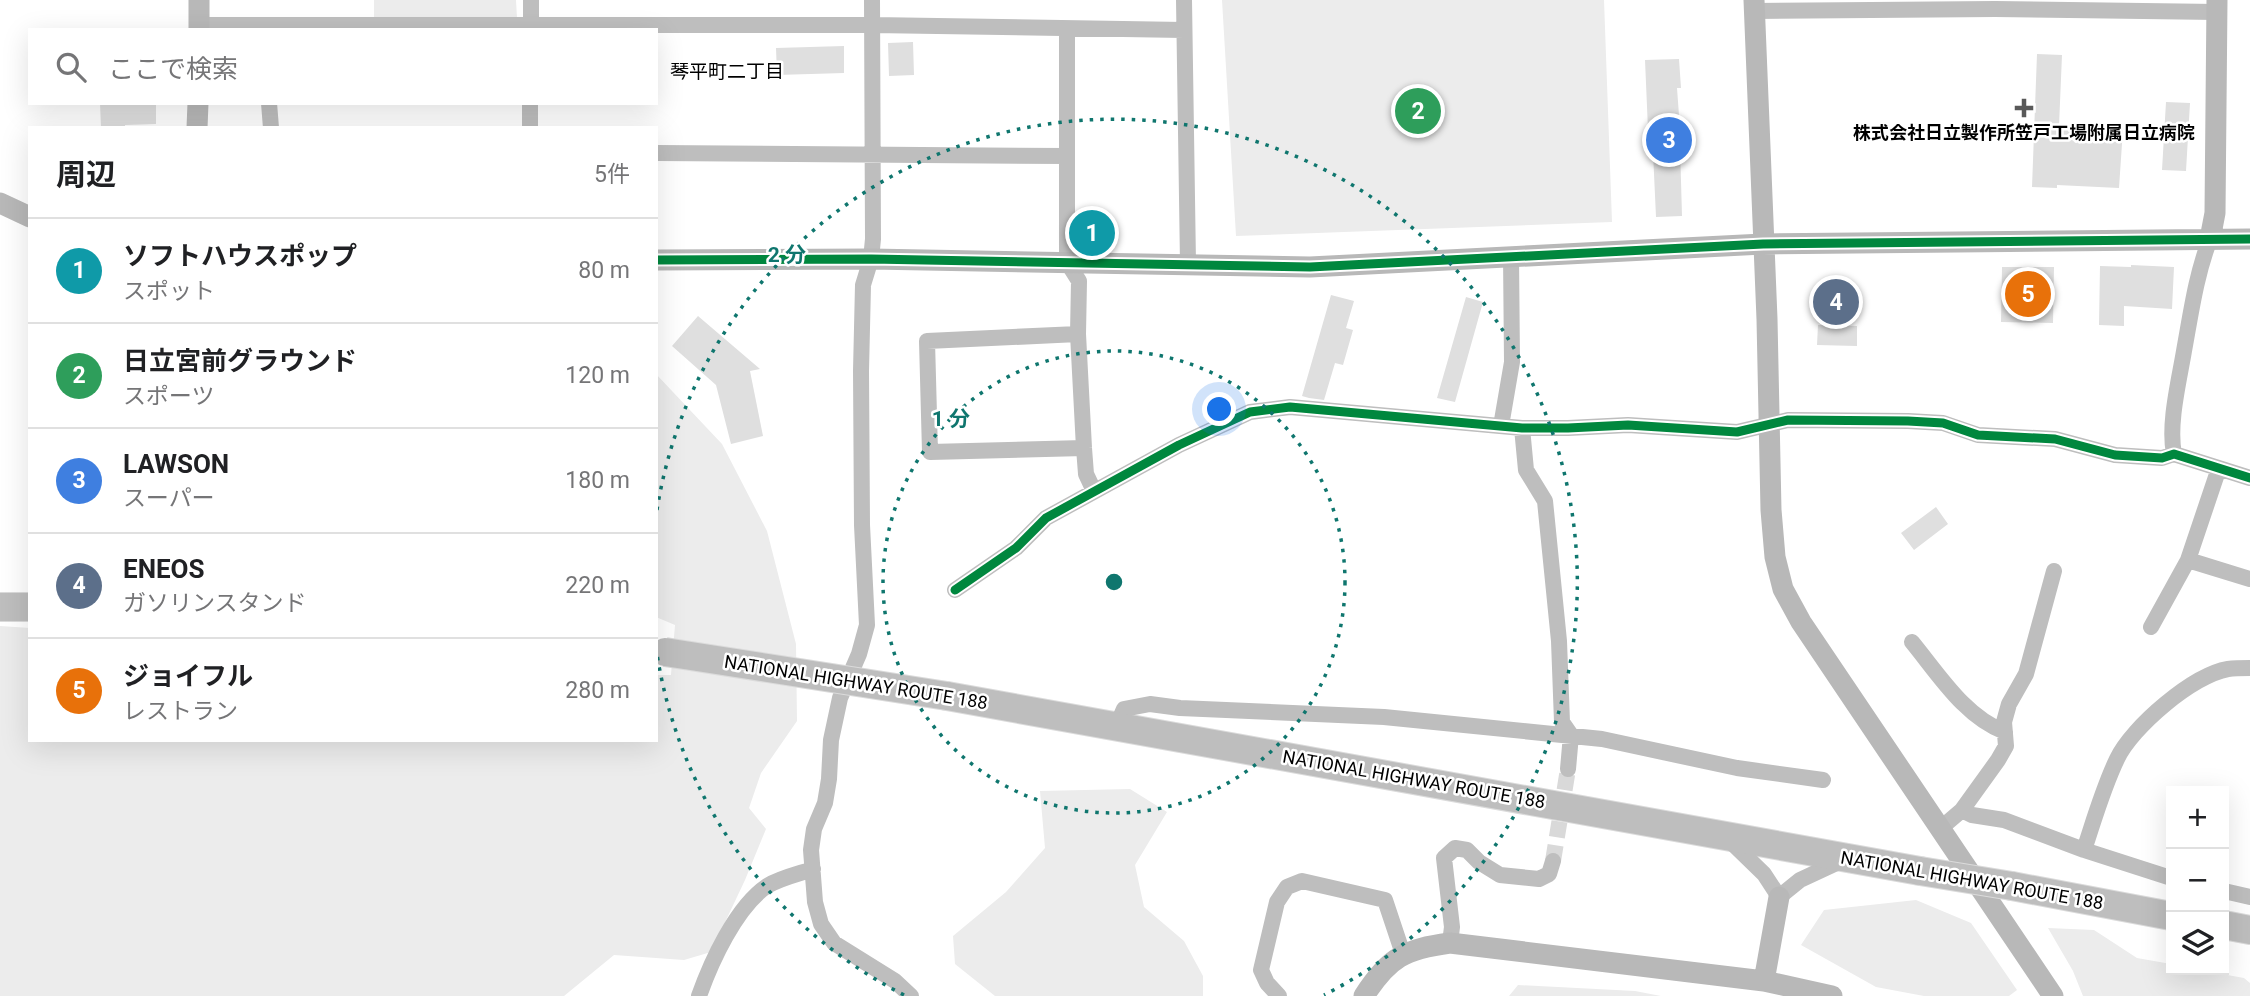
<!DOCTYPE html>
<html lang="ja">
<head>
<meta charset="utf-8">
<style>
  body { margin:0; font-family:Roboto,"Noto Sans JP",sans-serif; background:#f2f2f2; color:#202124 }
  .controls { position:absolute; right:21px; bottom:21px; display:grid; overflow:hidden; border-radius:0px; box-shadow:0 7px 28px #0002 }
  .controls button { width:63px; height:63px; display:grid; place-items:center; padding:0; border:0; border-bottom:2px solid #e0e0e0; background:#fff; color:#202124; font:35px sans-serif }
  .you { position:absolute; left:1220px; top:410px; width:24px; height:24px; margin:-18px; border:5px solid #fff; border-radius:50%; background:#1a73e8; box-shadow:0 0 0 10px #1a73e833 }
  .badge { display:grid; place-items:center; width:46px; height:46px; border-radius:50%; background:#595959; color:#fff; font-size:23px; font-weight:700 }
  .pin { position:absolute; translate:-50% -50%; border:4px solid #fff; box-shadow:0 2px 7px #0006 }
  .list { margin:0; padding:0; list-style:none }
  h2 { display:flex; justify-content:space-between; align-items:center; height:91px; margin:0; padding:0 28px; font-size:30px }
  h2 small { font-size:23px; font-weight:400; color:#757577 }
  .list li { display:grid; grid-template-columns:46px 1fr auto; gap:21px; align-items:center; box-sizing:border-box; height:105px; padding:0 28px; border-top:2px solid #e0e0e0 }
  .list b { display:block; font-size:26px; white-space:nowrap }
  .list p { margin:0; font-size:23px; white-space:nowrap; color:#757577 }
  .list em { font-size:23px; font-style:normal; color:#757577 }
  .icon { flex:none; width:38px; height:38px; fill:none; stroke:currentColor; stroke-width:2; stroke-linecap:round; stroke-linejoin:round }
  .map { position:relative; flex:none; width:2250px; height:996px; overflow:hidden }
  .search { position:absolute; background:#fff; box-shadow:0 7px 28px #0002; left:28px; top:28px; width:630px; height:77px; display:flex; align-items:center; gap:18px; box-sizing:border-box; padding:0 24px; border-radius:0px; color:#757577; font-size:26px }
  .panel { position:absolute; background:#fff; box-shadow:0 7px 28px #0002; left:28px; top:126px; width:630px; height:616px; border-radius:0px }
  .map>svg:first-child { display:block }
  .green { fill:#ececec }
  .building { fill:#dfdfdf }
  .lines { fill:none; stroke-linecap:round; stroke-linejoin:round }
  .street-tunnel { stroke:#d9d9d9; stroke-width:16; stroke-dasharray:16 8; stroke-linecap:butt }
  .highway-casing { stroke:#dbdbdb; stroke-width:30 }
  .street { stroke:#bebebe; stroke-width:16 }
  .secondary { stroke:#b8b8b8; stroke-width:21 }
  .highway { stroke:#bebebe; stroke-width:28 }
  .highway-bridge-casing { stroke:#dbdbdb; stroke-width:30; stroke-linecap:butt }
  .highway-bridge { stroke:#bebebe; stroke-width:28 }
  .cycleway-casing { stroke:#fff; stroke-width:13 }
  .cycleway { stroke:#00873e; stroke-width:9 }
  .ring { fill:none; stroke:#0f766e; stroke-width:3.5; stroke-dasharray:3.5 7 }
  .poi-dot { fill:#595959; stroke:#fff; stroke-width:2.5 }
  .labels { text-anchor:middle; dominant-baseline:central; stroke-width:5; stroke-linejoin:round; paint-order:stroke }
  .poi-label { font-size:18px; font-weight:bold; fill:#000; stroke:#fff }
  .street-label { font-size:18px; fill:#000; stroke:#fff }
  .neighbourhood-label { font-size:19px; fill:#000; stroke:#fff }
  .centre { fill:#0f766e; stroke:#fff; stroke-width:3.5 }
  .ring-label { font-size:21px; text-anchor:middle; font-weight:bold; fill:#0f766e; stroke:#fff; stroke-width:5; stroke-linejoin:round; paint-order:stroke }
</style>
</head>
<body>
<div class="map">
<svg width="2250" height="996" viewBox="0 0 2250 996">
  <rect width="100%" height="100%" fill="#fff"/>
  <path class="green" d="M374,0H516L517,18L374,17Z
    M1222,0H1604L1612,222L1236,236Z
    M656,374L722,444L767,531L796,644L797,721L761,773L749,808L766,829L745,880L711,952L684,960L614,955L564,996H0V626L30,628V740H656V675H671L675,625L656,617Z
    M1130,789L1167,812L1135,865L1144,907L1184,941L1203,976V996H995L955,964L953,936L1006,892L1045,848L1040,791Z
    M1916,900L1971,923L2017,990L2009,996H1924L1876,987L1801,945L1824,910Z
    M2048,928L2094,930L2137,958L2171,964V970H2200L2244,978L2250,983V996H2083L2073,971Z
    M1518,985L1635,991L1661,996H1509Z"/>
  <path class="building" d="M913,42L914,75L889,76L888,43Z
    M844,46V73L777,75L776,48Z
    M2037,54L2062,55L2059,126L2123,129L2119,188L2057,185V188L2032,187Z
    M1679,59L1681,88H1677L1680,129H1688L1689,146H1680L1682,216L1656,217L1653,152L1649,153L1645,60Z
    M2166,102L2190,103L2186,171L2162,170Z
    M100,103H156V124L125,125V128H101Z
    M1077,226H1110V240H1077Z
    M2131,265L2174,267L2172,309L2124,306V326L2099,325L2100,266L2131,267Z
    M2002,267H2054L2053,323L2001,322Z
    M1331,295L1354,301L1346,328L1353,330L1343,365L1335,363L1324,400L1309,398L1302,396Z
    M1466,297L1483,302L1455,402L1437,398Z
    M698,316L760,369L750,371L763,436L731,444L716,385L672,346Z
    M1818,325L1857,326V346L1817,345Z
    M1936,507L1948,524L1914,550L1901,533Z"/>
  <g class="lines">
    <path class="street-tunnel" d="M1553,861L1568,769"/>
    <g class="highway-casing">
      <path id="highway" d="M0,607H30
        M947,696L1920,871
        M2012,886L2171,916
        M2224,925L2250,930"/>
    </g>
    <path class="street" d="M531,0V30
      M872,0L873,239L871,259L863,285L861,371L862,525L867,625L859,654L840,698L831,740L829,779L825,803L814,829L811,850L815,902L821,924L834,943L895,981L911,996
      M1184,0L1188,264
      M1754,11L1995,9L2217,12
      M199,25H873L1184,30
      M1067,30V262L1079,281L1078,334L1084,448L1086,474L1094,491
      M269,103L271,128
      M530,128V103
      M656,153L1067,156
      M1078,334L927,341L930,452L1084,448
      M1501,426L1512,362L1511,255
      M1522,428L1526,470L1545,501L1559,641L1562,722L1571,735L1568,769
      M2174,454C2168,424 2179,381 2184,351C2191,313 2196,275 2210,239
      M2188,560L2250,579
      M955,590L1016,548L1046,518L1179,445L1250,412L1290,407L1522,428H1568L1628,425L1737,432L1788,420L1908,421L1943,423L1978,435L2055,439L2115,455L2162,458L2174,454L2250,478
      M2151,627L2188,560L2219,468
      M1912,642C1939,675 1965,717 2005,732
      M1117,725L1124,709L1150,704L1180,708L1384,717L1602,739L1737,768L1823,780
      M1962,810L1998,760L2006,746L2004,722L2009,704L2026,674L2054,571
      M1941,828L1962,810L1972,815L2004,820L2084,850L2171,878
      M1728,839L1764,874L1779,897L1800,880L1843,860
      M2084,850C2094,820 2103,788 2117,759C2132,727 2193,675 2228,669C2235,668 2243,668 2250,668
      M2224,891L2250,897
      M1450,943L1452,927L1444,858L1455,848L1467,850L1479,862L1500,875L1539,879L1549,874L1553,861
      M699,996C711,962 736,907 767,886C780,878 798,874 813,869
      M1279,996L1267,983L1261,970L1277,902L1287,887L1302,881L1385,900L1403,954"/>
    <path class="secondary" d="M1754,0L1767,319L1771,510L1775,557L1783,589L1801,622L2053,996
      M199,30V0
      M197,128L198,103
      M0,203L30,217
      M2210,239L2215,213L2217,0
      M656,260L871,259L1310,267L1763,244L2250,239
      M1764,981L1779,897
      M1364,996C1389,957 1405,949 1450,943L1764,981L1832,996"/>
    <use href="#highway" class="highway"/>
    <g class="highway-bridge-casing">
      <path id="highway-bridge" d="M665,652L947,696
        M1920,871L2012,886"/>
    </g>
    <use href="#highway-bridge" class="highway-bridge"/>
    <g class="cycleway-casing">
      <path id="cycleway" d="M656,260L871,259L1310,267L1763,244L2250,239
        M955,590L1016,548L1046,518L1179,445L1250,412L1290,407L1522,428H1568L1628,425L1737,432L1788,420L1908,421L1943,423L1978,435L2055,439L2115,455L2162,458L2174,454L2250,478"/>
    </g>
    <use href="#cycleway" class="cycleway"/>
  </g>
  <g class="ring">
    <circle cx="1114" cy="582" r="231"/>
    <path d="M904 995A463 463 0 0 1 657 654M657 510A463 463 0 1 1 1324 995"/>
  </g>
  <path class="poi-dot" d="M2020.5 97.5h7v7h7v7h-7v7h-7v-7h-7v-7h7z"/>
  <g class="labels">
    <g class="poi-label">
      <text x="2024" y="132">株式会社日立製作所笠戸工場附属日立病院</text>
    </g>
    <g class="street-label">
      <text transform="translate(856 682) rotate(9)">NATIONAL HIGHWAY ROUTE 188</text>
      <text transform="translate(1414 779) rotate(10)">NATIONAL HIGHWAY ROUTE 188</text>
      <text transform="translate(1972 880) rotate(10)">NATIONAL HIGHWAY ROUTE 188</text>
    </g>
    <g class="neighbourhood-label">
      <text x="727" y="71">琴平町二丁目</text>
    </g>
  </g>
  <circle cx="1114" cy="582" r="10" class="centre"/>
  <g class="ring-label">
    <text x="787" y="262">2 分</text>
    <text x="951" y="426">1 分</text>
  </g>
</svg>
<div class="controls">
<button>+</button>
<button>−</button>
<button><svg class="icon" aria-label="layers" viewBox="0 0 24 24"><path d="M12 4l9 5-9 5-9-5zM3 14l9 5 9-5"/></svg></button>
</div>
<div class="you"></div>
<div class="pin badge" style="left:1092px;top:233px;background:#0f9aa8">1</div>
<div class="pin badge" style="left:1418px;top:111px;background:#2e9e5b">2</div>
<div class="pin badge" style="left:1669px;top:140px;background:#3f7fe0">3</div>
<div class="pin badge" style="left:1836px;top:302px;background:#5c6f8a">4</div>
<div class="pin badge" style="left:2028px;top:294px;background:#e8710a">5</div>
<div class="search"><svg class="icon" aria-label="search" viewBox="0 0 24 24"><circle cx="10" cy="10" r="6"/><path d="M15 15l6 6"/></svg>ここで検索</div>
<section class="panel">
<h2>周辺<small>5件</small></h2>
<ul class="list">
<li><span class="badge" style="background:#0f9aa8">1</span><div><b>ソフトハウスポップ</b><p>スポット</p></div><em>80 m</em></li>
<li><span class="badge" style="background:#2e9e5b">2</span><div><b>日立宮前グラウンド</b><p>スポーツ</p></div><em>120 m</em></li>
<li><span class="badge" style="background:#3f7fe0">3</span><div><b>LAWSON</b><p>スーパー</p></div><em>180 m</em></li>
<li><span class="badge" style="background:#5c6f8a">4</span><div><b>ENEOS</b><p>ガソリンスタンド</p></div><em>220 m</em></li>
<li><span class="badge" style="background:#e8710a">5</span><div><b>ジョイフル</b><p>レストラン</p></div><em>280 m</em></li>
</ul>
</section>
</div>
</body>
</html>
